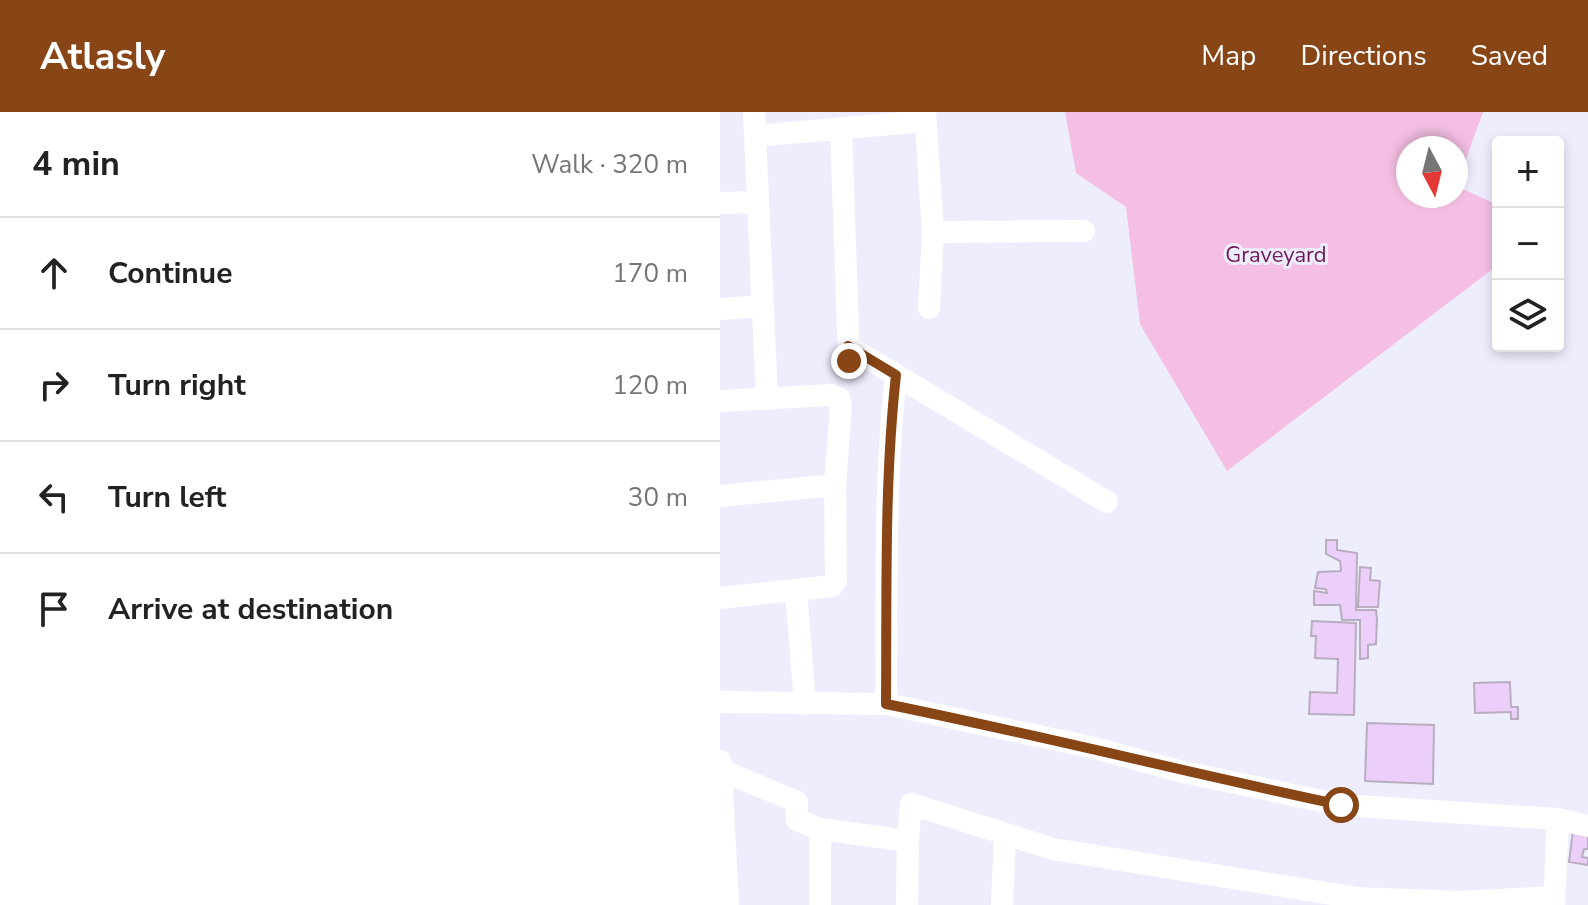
<!DOCTYPE html>
<html lang="en">
<head>
<meta charset="utf-8">
<style>
  body { margin:0; font-family:"Nunito Sans",sans-serif; background:#f2f2f2; color:#222 }
  .controls { position:absolute; right:24px; top:24px; display:grid; overflow:hidden; border-radius:8px; box-shadow:0 4px 12px #0003 }
  .controls button { width:72px; height:72px; display:grid; place-items:center; padding:0; border:0; border-bottom:2px solid #e0e0e0; background:#fff; color:#222; font:40px sans-serif }
  .compass { position:absolute; left:676px; top:24px; width:72px; height:72px; border-radius:50%; background:#fff; box-shadow:0 4px 12px #0003; rotate:173deg }
  .stop { position:absolute; width:24px; height:24px; margin:-18px; border:6px solid #884516; border-radius:50%; background:#fff }
  .stop.end { background:#884516; border-color:#fff; box-shadow:0 2px 8px #0008 }
  .list { margin:0; padding:0; list-style:none }
  h2 { display:flex; justify-content:space-between; align-items:center; height:104px; margin:0; padding:0 32px; font-size:34px }
  h2 small { font-size:26px; font-weight:400; color:#767676 }
  .list li { display:grid; grid-template-columns:52px 1fr auto; gap:24px; align-items:center; box-sizing:border-box; height:112px; padding:0 32px; border-top:2px solid #e0e0e0 }
  .list b { display:block; font-size:30px; white-space:nowrap }
  .list em { font-size:26px; font-style:normal; color:#767676 }
  .icon { flex:none; width:44px; height:44px; fill:none; stroke:currentColor; stroke-width:2; stroke-linecap:round; stroke-linejoin:round }
  .map { position:relative; flex:none; width:868px; height:793px; overflow:hidden }
  header { display:flex; align-items:center; gap:48px; box-sizing:border-box; height:112px; padding:0 40px; background:#884516; color:#fff }
  header strong { font-size:38px }
  nav { display:flex; gap:44px; margin-inline-start:auto; font-size:28px }
  main { display:flex }
  aside { flex:1; background:#fff }
  .map>svg:first-child { display:block }
  .green { fill:#f4bfe3; fill-rule:evenodd }
  .building { fill:#ebcef9; stroke:#b9adc0; stroke-width:2 }
  .lines { fill:none; stroke-linecap:round; stroke-linejoin:round }
  .minor { stroke:#fff; stroke-width:22 }
  .route { stroke:#884516; stroke-width:10 }
  .labels { text-anchor:middle; dominant-baseline:central; stroke-width:6; stroke-linejoin:round; paint-order:stroke }
  .park-label { font-size:22px; fill:#701a5c; stroke:#eeedfe }
</style>
</head>
<body>
<header>
<strong>Atlasly</strong>
<nav><a>Map</a><a>Directions</a><a>Saved</a></nav>
</header>
<main>
<aside>
<h2>4 min<small>Walk · 320 m</small></h2>
<ul class="list">
<li><svg class="icon" aria-label="ahead" viewBox="0 0 24 24"><path d="M12 20V5M6 11l6-6 6 6"/></svg><div><b>Continue</b></div><em>170 m</em></li>
<li><svg class="icon" aria-label="right" viewBox="0 0 24 24"><path d="M7 20v-9h11M14 6l5 5-5 5"/></svg><div><b>Turn right</b></div><em>120 m</em></li>
<li><svg class="icon" aria-label="left" viewBox="0 0 24 24"><path d="M17 20v-9H6M10 6l-5 5 5 5"/></svg><div><b>Turn left</b></div><em>30 m</em></li>
<li><svg class="icon" aria-label="arrive" viewBox="0 0 24 24"><path d="M6 21V4h12l-3 4 3 4H6"/></svg><div><b>Arrive at destination</b></div></li>
</ul>
</aside>
<div class="map">
<svg width="868" height="793" viewBox="0 0 868 793">
  <rect width="100%" height="100%" fill="#eeedfe"/>
  <path class="green" d="M345,0H763L736,74L778,93V153L507,359L420,212L406,95L356,61ZM688,36H736V84H688Z"/>
  <path class="building" d="M606,428H617V438L637,441L636,498H656L657,508L656,532L648,533V546L640,547V508H622L620,493H594V479L607,481L606,477L595,476L598,460L621,459L620,449L606,442Z
    M640,455L651,456L650,468L660,469L658,495H638Z
    M592,509L636,511L634,603L589,602L590,580L617,581L618,547L595,546L596,524H591Z
    M790,570L791,595H798V607H791V600L755,601L754,571Z
    M647,611L714,613L713,672L645,669Z
    M853,719L868,721V737H864L862,745L868,746V753L849,750Z"/>
  <g class="lines">
    <path class="minor" d="M34,0L47,287
      M205,0L213,120L209,196
      M121,16L129,248
      M35,24L205,9
      M0,91L38,90
      M213,120L364,119
      M0,197L42,194
      M128,234L387,390
      M0,289L111,283L119,286L121,294L115,373L116,468L112,474L0,486
      M0,384L115,373
      M76,479L85,592
      M0,590L166,592L371,635L463,660L621,693L838,707L868,714
      M166,592C167,482 164,372 176,263
      M0,649L1,658L77,690V708L100,717L188,729
      M1,658L8,793
      M100,717V793
      M187,793L188,729L191,692L333,737L637,786L740,790L834,785
      M282,793L285,722
      M834,793L838,707"/>
  </g>
  <g class="lines">
    <path class="route" d="M129,249L128,234L176,263C164,372 167,482 166,592C319,623 469,661 621,693"/>
  </g>
  <g class="labels">
    <g class="park-label">
      <text x="556" y="143">Graveyard</text>
    </g>
  </g>
</svg>
<div class="controls">
<button>+</button>
<button>−</button>
<button><svg class="icon" aria-label="layers" viewBox="0 0 24 24"><path d="M12 4l9 5-9 5-9-5zM3 14l9 5 9-5"/></svg></button>
</div>
<svg class="compass" viewBox="-18 -18 36 36"><path d="M0-13l5 13h-10z" fill="#e53935"/><path d="M0 13l5-13h-10z" fill="#767676"/></svg>
<div class="stop" style="left:621px;top:693px"></div>
<div class="stop end" style="left:129px;top:249px"></div>
</div>
</main>
</body>
</html>
